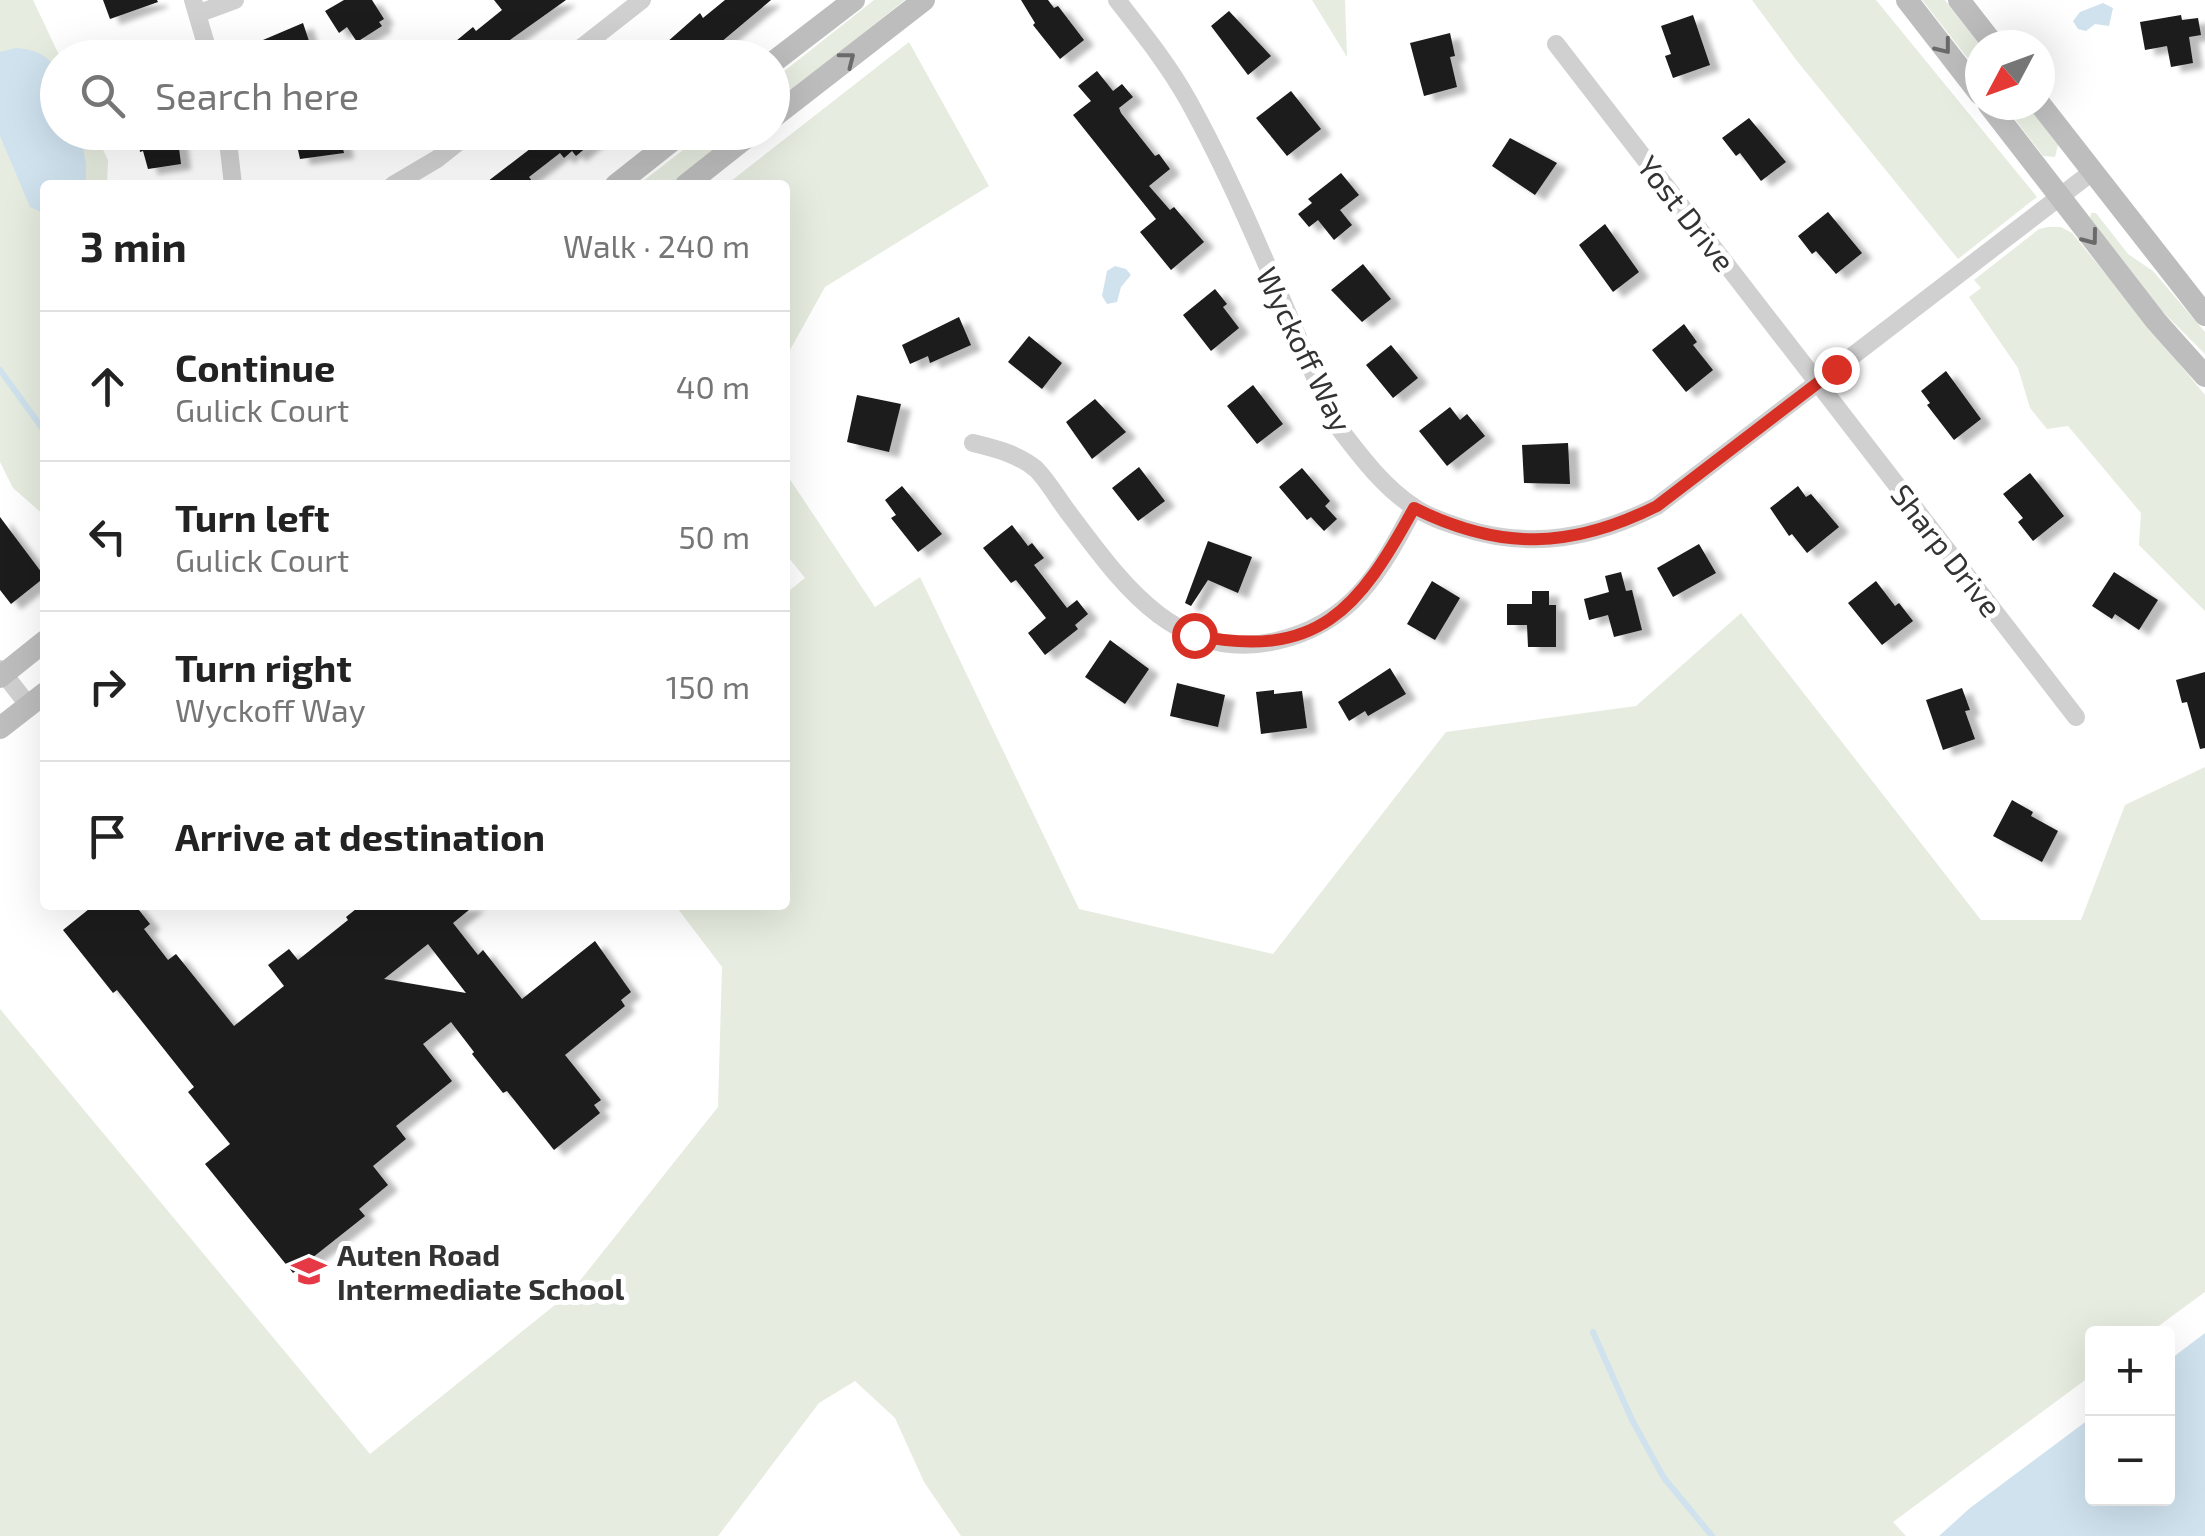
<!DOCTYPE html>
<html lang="en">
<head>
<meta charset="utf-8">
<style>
  body { margin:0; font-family:"Exo 2",sans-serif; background:#f6f6f6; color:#222 }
  .controls { position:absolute; right:30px; bottom:30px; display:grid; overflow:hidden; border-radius:10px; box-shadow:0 10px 40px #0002 }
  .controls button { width:90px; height:90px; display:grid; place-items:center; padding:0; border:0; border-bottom:2px solid #e0e0e0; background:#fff; color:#222; font:50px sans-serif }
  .compass { position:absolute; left:1965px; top:30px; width:90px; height:90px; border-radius:50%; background:#fff; box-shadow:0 10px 40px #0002; rotate:229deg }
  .stop { position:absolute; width:30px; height:30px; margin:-22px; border:8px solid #d93025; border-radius:50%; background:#fff }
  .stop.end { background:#d93025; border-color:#fff; box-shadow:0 2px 10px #0008 }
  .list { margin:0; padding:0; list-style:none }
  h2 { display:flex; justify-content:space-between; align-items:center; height:130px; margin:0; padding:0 40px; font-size:42px }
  h2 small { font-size:32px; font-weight:400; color:#767676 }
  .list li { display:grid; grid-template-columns:65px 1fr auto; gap:30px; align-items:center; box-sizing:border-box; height:150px; padding:0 40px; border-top:2px solid #e0e0e0 }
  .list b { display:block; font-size:38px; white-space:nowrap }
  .list p { margin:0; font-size:32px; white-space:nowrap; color:#767676 }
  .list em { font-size:32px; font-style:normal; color:#767676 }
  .icon { flex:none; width:55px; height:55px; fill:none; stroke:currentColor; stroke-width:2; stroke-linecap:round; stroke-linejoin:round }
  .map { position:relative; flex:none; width:2205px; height:1536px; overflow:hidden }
  .search { position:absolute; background:#fff; box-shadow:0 10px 40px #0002; left:40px; top:40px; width:750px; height:110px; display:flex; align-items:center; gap:25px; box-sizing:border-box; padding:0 35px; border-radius:55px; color:#767676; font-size:38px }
  .panel { position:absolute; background:#fff; box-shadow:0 10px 40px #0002; left:40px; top:180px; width:750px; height:730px; border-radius:10px }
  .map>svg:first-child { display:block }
  .green { fill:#e6ecdf }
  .water { fill:#cfe2ee }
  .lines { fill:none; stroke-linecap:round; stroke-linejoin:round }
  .stream { stroke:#cfe2ee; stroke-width:6 }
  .building { fill:#1a1a1a; fill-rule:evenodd; filter:url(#shadow) }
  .street { stroke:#d0d0d0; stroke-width:18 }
  .secondary { stroke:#bdbdbd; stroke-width:22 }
  .oneway { stroke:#6a6a6a }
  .route { stroke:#d93025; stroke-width:12 }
  .labels { text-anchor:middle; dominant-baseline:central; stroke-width:10; stroke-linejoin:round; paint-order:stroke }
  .street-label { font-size:30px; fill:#333; stroke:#fff }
  .poi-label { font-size:30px; font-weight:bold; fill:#333; stroke:#fff; text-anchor:start }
</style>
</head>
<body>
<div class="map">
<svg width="2205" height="1536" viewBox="0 0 2205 1536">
  <defs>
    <filter id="shadow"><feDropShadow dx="10" dy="5.5" stdDeviation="2.5" flood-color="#0004"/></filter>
  </defs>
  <rect width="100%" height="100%" fill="#fff"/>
  <path class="green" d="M0,0H33L60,57L58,132L95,133L108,160L107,185H45V516L13,488L0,462Z
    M874,0H905L773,105V80Z
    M1312,0H1345L1347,57Z
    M1752,0H1876L2037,197L1958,259L1797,61Z
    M1922,0H1945L1980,45V74Z
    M909,42L989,186L825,287L785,359V185H726Z
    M2004,105H2027L2058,145L2055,157L2043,156Z
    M705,133H737L671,185H638Z
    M2091,213H2096L2128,254L2153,271L2205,332V354L2162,311L2090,218Z
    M2048,227H2061L2072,233L2205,395V611L2139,545L2141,513L2068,426L2047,429L2030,408L2018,368L1969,297L1981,288L1974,280L2039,229Z
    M785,472L875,607L920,577L1079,909L1273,954L1446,732L1636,706L1741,613L1981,920H2081L2125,805L2205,767V1292L2149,1333L2092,1334V1375L1893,1522L1906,1536H961L924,1482L895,1418L855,1381L819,1403L718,1536H0V1009L370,1454L571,1292L718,1107L722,967L675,905H785V594L805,578L785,553Z"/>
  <path class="water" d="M2103,3L2113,8L2109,26L2095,24L2086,31L2078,29L2073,21L2080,12Z
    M16,48C70,52 58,91 58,132L80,133L86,164V185H45V214L30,207L0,136V52Z
    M1115,266L1126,269L1131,275L1121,287L1117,302L1107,304L1102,296L1107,271Z
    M2205,1333V1536H1939L1970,1508L2092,1417V1498H2168V1361Z"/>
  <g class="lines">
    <path class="stream" d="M0,370L45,432
      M1593,1332L1632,1420L1664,1478L1712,1536"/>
  </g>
  <path class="building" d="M103,0H157L158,2L110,19Z
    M344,0H372L384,19L379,22L382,26L357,42L347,27L339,33L325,11Z
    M494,0H566L500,47L502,50L493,58H445L459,45L456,41L473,27L476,31L502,10Z
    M725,0H771L702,58H649L700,13L703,18Z
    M1021,0H1048L1054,8L1058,6L1084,40L1060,59L1033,25L1035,23Z
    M1229,11L1271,56L1248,75L1211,26Z
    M1693,15L1710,65L1673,78L1665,56L1671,54L1661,26Z
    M2181,15L2182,20L2198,18L2201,35L2189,37L2193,63L2171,67L2167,46L2145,50L2140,22Z
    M303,23L311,47L301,50L304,58H269L263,40Z
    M1450,33L1455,56L1450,57L1457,87L1424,96L1410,43Z
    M1097,71L1113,91L1122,84L1133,97L1119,108L1121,113L1155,156L1159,154L1170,169L1149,186L1170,210L1174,207L1204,242L1171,270L1140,232L1156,219L1073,115L1091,101L1078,86Z
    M1291,91L1321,129L1287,156L1256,118Z
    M1749,118L1786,162L1761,181L1740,153L1736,156L1722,138Z
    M152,132H177L181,164L148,169L143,151L140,152L138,135Z
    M294,132H339L344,153L300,159Z
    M552,132H605L576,156L572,151L564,158L560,153L529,177L535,185H483Z
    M1510,138L1557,163L1535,195L1492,166Z
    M1341,173L1359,195L1340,210L1352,225L1334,240L1318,220L1309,227L1298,214L1312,203L1308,199Z
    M1828,212L1862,253L1836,274L1816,251L1812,254L1798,236Z
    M1605,224L1639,272L1613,292L1579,245Z
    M1363,264L1391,299L1362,322L1331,290Z
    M1215,289L1227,304L1223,307L1239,328L1211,351L1183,315Z
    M959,317L971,345L930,363L928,356L910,364L902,345Z
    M1684,324L1697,342L1693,345L1713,370L1686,392L1652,350Z
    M1029,336L1062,363L1042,389L1008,362Z
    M1391,345L1418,378L1393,398L1366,365Z
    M1946,371L1981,419L1954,440L1927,405L1930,403L1921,391Z
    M1253,385L1283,424L1257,444L1227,406Z
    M857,395L901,404L889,452L847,442Z
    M1095,399L1126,432L1092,459L1066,422Z
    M1450,407L1460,420L1467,414L1485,436L1447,466L1419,431Z
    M1568,443L1570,484L1524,483L1522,445Z
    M1139,467L1165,501L1138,521L1112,488Z
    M1302,468L1330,501L1325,506L1337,519L1324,531L1311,517L1307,520L1279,487Z
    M2030,473L2064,516L2033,541L2018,522L2023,518L2003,494Z
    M902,486L942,534L918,552L891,518L896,515L885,500Z
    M1798,486L1806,497L1811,494L1839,527L1807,553L1792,534L1789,536L1770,508Z
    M0,517L45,577L11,604L0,590Z
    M1012,525L1028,546L1032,543L1044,558L1034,565L1067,608L1077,600L1088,614L1075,625L1078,629L1045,655L1028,633L1046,618L1016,580L1011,583L983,548Z
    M1208,541L1252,557L1238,593L1208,580L1191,606L1185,603Z
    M1699,544L1716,573L1673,597L1657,568Z
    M1621,572L1626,591L1632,590L1642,630L1614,637L1608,615L1589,620L1584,599L1609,592L1605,576Z
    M2114,572L2158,600L2139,630L2115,614L2112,619L2092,606Z
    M1432,581L1460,598L1435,640L1407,624Z
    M1876,581L1895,606L1899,603L1913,621L1882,645L1848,603Z
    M1532,591H1549V605H1556V647H1528L1527,625H1507V604H1532Z
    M1110,640L1149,669L1125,704L1085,677Z
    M1390,668L1406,694L1368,716L1365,711L1349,721L1338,702Z
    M2205,672V748L2200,749L2187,702L2182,703L2176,680Z
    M1177,683L1225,695L1218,727L1170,716Z
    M1962,688L1970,710L1965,711L1975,739L1943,750L1926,700Z
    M1274,690V694L1302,691L1307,728L1261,734L1256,692Z
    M2012,800L2033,812L2031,816L2058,831L2042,862L1993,836Z
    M94,905H135L150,924L144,929L168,960L176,954L234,1026L284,986L268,965L289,949L298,960L348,920L346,917L361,905H475L453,923L478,955L483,950L522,999L595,941L631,992L621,1000L625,1006L565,1055L601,1100L594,1105L600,1113L554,1150L507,1091L503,1093L472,1054L474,1052L451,1022L423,1044L452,1081L396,1126L406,1139L373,1166L388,1185L359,1209L365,1216L293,1273L205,1164L230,1144L188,1092L194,1087L117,990L113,993L63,930ZM428,944L466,993L384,979Z"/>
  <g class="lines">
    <path class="street" d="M193,0L210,58
      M1117,0C1142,32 1168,64 1188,100C1245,203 1287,316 1335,423C1358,453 1382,486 1414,507C1428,517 1447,523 1463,528C1532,550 1594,538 1657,506L2092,172
      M197,14L235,0
      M1556,44L2076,717
      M568,58L642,0
      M227,132L233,185
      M393,185L437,159L471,132
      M973,443C994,448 1018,454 1036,469C1048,481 1058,499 1068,512C1120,581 1176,664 1276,641C1352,624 1380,572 1414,508
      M0,669L29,706"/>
    <path class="secondary" d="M1907,0L1980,94
      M1959,0L1994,45
      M772,63L854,0
      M2040,104L2205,315
      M1989,105L2156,321L2205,376
      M772,118L924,0
      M616,185L683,132
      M686,185L753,132
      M0,677L45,641
      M0,728L45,693"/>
  </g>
  <defs><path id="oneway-chevron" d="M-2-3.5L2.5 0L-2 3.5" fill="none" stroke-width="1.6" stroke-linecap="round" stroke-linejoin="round" transform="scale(2.5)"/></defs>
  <g class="oneway">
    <use href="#oneway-chevron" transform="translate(1944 47) rotate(52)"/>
    <use href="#oneway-chevron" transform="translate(848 59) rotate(-38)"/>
    <use href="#oneway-chevron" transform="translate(2091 238) rotate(53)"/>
  </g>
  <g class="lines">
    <path class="route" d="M1194,635C1318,661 1359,609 1414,508C1501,551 1571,549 1657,506L1836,369"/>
  </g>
  <defs>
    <g id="school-bare" transform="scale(2.7)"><path d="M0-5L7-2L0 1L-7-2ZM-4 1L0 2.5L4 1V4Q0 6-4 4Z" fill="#e63946" stroke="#fff" stroke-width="2.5" paint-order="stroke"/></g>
  </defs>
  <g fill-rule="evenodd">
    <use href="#school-bare" x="309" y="1271"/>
  </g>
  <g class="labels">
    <g class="street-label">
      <text transform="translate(1687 213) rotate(52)">Yost Drive</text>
      <text transform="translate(1305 349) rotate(64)">Wyckoff Way</text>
      <text transform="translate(1947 550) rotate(52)">Sharp Drive</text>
    </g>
    <g class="poi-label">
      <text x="337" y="1254">Auten Road<tspan x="337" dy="34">Intermediate School</tspan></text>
    </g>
  </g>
</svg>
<div class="controls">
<button>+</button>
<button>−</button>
</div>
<svg class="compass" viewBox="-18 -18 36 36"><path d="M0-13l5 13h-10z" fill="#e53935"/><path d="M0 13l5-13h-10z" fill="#767676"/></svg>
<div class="stop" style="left:1194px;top:635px"></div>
<div class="stop end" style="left:1836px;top:369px"></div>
<div class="search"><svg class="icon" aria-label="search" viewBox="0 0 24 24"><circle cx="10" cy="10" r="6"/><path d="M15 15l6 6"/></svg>Search here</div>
<section class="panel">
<h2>3 min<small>Walk · 240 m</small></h2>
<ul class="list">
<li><svg class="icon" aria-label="ahead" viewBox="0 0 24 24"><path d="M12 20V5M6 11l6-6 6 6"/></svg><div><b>Continue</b><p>Gulick Court</p></div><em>40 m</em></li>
<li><svg class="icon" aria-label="left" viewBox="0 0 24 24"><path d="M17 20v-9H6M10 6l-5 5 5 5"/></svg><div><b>Turn left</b><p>Gulick Court</p></div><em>50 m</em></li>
<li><svg class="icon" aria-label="right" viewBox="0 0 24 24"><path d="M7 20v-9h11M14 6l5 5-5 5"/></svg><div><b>Turn right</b><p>Wyckoff Way</p></div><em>150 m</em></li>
<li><svg class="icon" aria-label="arrive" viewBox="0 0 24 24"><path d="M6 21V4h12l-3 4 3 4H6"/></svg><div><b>Arrive at destination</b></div></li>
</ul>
</section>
</div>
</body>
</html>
